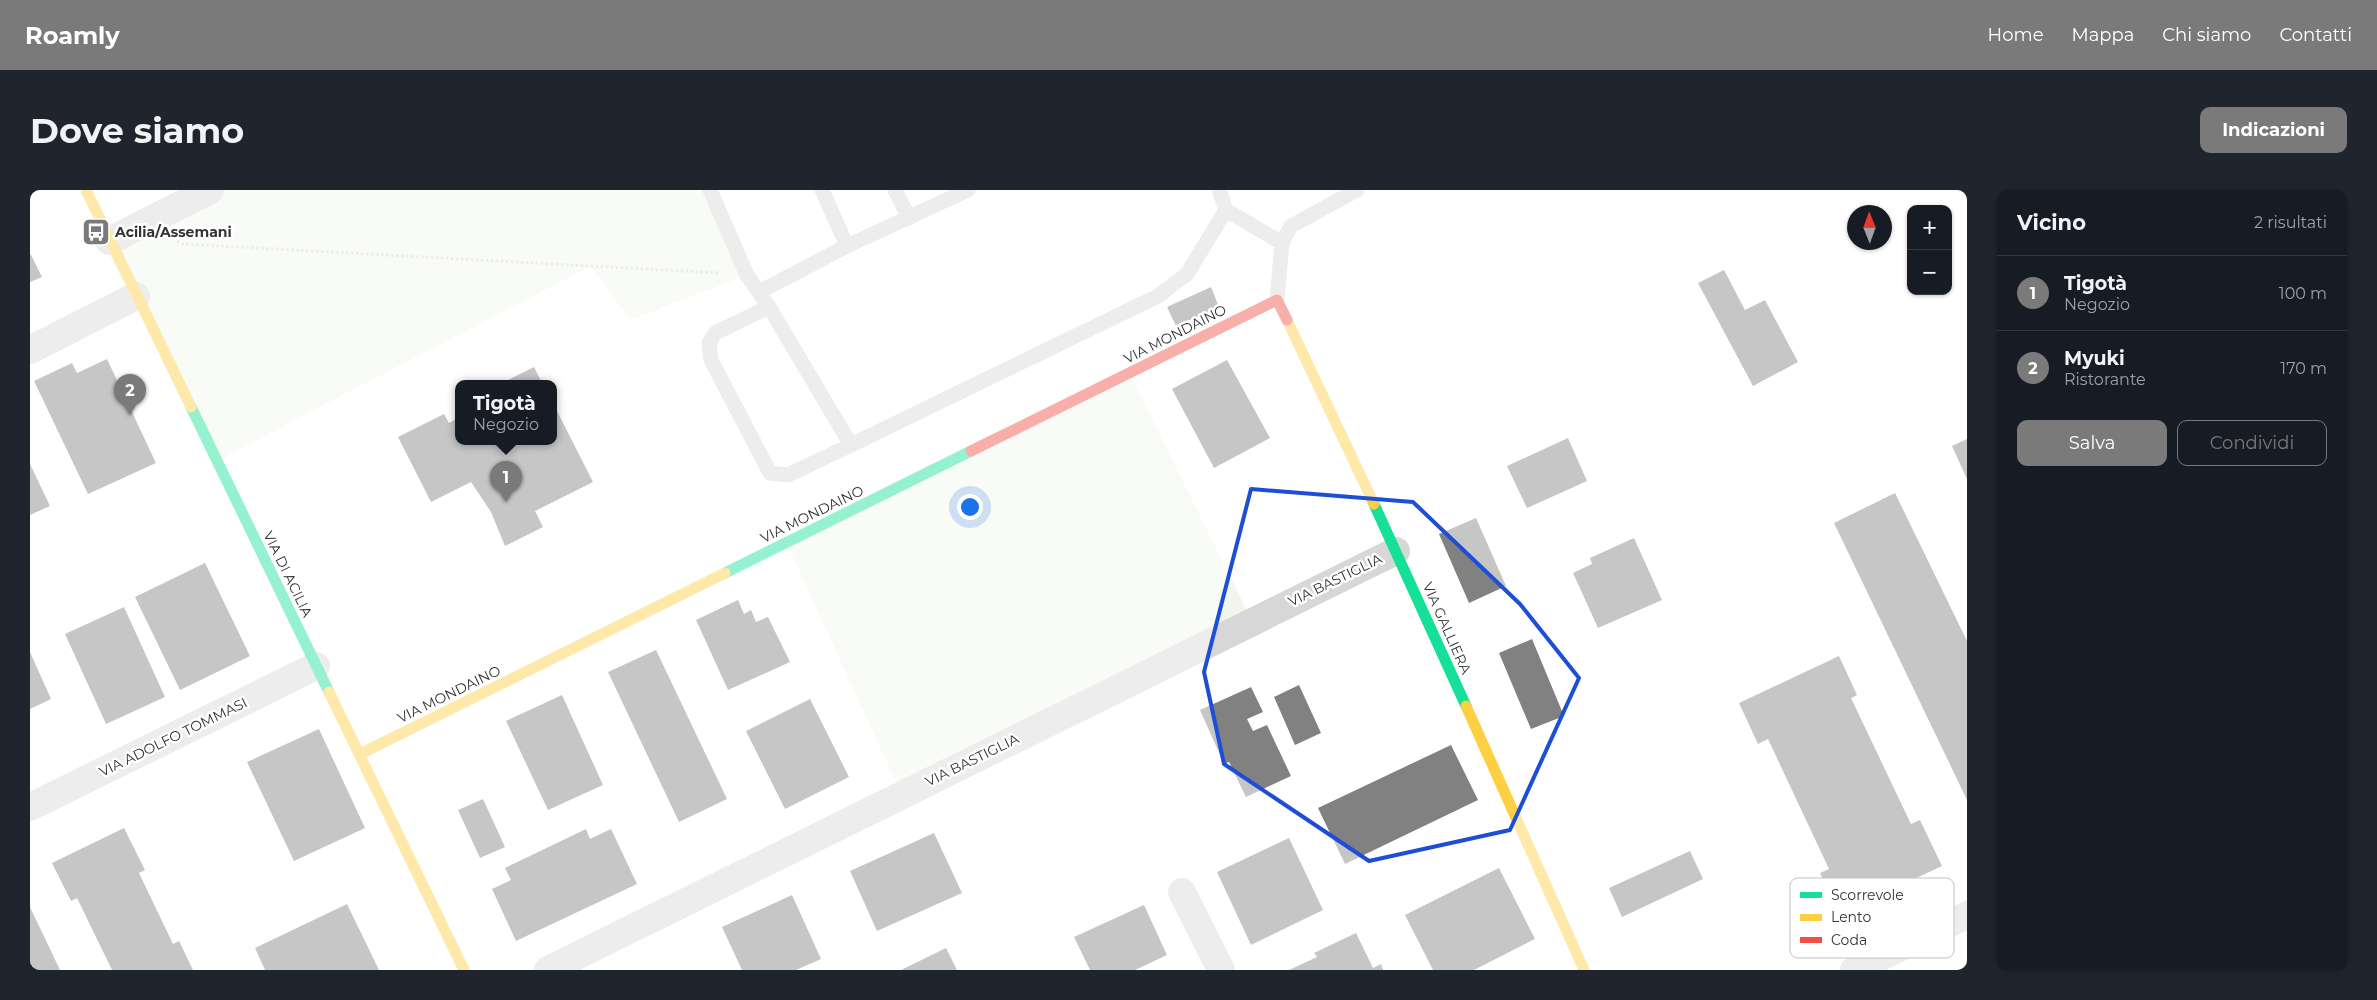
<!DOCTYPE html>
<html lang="it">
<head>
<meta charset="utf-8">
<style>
  body { margin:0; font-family:Montserrat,sans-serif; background:#20242c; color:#f1f3f6 }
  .controls { position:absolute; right:15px; top:15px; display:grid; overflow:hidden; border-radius:10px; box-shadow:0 1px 4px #0004 }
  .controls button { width:45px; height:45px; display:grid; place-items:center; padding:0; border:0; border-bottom:1px solid #363941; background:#171b24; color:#f1f3f6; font:25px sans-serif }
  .compass { position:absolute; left:1817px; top:15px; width:45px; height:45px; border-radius:50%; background:#171b24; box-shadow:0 1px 4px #0004; rotate:359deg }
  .you { position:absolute; left:939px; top:316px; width:18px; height:18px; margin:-12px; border:4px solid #fff; border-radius:50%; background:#1a73e8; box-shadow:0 0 0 8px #1a73e833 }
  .badge { display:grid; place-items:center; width:32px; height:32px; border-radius:50%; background:#7a7a7a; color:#fff; font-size:16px; font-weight:700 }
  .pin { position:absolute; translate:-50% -41px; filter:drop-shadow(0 1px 2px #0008) }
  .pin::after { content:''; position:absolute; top:26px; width:18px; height:15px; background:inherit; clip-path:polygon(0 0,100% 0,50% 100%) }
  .popup { position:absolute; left:425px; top:190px; width:102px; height:65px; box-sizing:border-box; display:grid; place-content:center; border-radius:10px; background:#171b24; filter:drop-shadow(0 1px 4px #0005); font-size:16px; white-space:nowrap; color:#9ea1a6 }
  .popup b { font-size:19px; color:#f1f3f6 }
  .popup::after { content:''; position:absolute; left:50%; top:100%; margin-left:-10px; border:10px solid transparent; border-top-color:#171b24 }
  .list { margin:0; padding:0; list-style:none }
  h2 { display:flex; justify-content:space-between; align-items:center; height:65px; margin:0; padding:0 20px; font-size:21px }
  h2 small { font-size:16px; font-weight:400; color:#9ea1a6 }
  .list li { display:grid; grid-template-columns:32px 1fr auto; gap:15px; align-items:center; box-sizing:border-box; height:75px; padding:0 20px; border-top:1px solid #363941 }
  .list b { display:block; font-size:19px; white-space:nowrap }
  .list p { margin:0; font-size:16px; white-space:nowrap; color:#9ea1a6 }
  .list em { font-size:16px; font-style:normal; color:#9ea1a6 }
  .actions { display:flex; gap:10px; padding:15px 20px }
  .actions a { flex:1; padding:11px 0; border:1px solid #7a7a7a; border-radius:10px; text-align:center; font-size:18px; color:#7a7a7a }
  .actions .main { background:#7a7a7a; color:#fff }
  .map { position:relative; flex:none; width:1937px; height:780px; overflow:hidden; border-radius:10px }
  header { display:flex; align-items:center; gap:30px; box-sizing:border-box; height:70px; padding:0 25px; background:#7a7a7a; color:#fff }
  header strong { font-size:24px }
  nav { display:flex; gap:28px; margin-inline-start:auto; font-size:18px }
  .intro { display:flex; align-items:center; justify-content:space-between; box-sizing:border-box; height:120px; padding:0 30px }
  h1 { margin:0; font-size:35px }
  .button { padding:12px 22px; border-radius:10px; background:#7a7a7a; color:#fff; font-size:18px; font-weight:700 }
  main { display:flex; gap:30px; padding:0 30px }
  aside { flex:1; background:#171b24; border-radius:10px; box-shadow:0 1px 4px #0004 }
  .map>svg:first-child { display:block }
  .green { fill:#f1f5ed }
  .building { fill:#818181 }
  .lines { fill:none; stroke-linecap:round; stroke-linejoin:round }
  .path { stroke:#d6d6d6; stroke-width:3; stroke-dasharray:2.5 2.5; stroke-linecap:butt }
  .lane { stroke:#d7d7d7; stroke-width:15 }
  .street { stroke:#d7d7d7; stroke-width:28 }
  .fast { stroke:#16e098; stroke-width:11 }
  .slow { stroke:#ffcf43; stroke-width:11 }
  .jam { stroke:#f24e42; stroke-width:11 }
  .marked { fill:none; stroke:#1d4ed8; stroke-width:4; stroke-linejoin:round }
  .labels { text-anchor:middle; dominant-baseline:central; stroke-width:5; stroke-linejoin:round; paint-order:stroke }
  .poi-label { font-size:14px; font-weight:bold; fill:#333; stroke:#fff; text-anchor:start }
  .street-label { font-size:14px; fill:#333; stroke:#fff }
  .key { fill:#fff; stroke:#c2c2c2; stroke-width:1 }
  .key-label { font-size:14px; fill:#333 }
</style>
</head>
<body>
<header>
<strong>Roamly</strong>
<nav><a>Home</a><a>Mappa</a><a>Chi siamo</a><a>Contatti</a></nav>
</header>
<div class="intro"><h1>Dove siamo</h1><a class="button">Indicazioni</a></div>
<main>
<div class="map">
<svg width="1937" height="780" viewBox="0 0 1937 780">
  <rect width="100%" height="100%" fill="#fff"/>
  <path class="green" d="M180,0H680L717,85L600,130L561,76L186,271L74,56Z
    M1100,184L1222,431L872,605L757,354Z"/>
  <path class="building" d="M0,63L12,87L0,92Z
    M1694,80L1715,120L1735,110L1768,172L1723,196L1668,93Z
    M1181,97L1189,117L1146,136L1137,117Z
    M77,169L126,273L58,304L4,191L42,173L47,183Z
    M1197,170L1240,248L1184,278L1142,199Z
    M504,177L512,193H472Z
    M524,215L563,292L505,321L513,337L475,356L461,322L441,292L401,312L368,247L414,224L419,233L428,228V251H524Z
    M1538,248L1557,291L1497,318L1477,276Z
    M1937,249V289L1922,256Z
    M0,274L20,316L0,325Z
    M1865,303L1937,451V610L1804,333Z
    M1446,328L1476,396L1439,413L1409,344Z
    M1604,348L1632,410L1568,438L1543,383L1562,374L1560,368Z
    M175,373L220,466L150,500L105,407Z
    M708,410L714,424L721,420L726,432L738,427L760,472L698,500L666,430Z
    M94,417L135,507L76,534L35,444Z
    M1502,449L1534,526L1501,539L1469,463Z
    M626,460L697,609L649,632L578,482Z
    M0,462L21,509L0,519Z
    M1809,466L1827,505L1821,508L1881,634L1890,630L1912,676L1810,724L1790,683L1799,679L1738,549L1728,554L1709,513Z
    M1269,495L1291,543L1265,555L1244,507Z
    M1221,497L1233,522L1217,529L1223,541L1237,535L1261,586L1216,607L1199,572L1194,574L1170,520Z
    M532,505L573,595L518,620L476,531Z
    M780,509L819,587L755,619L716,541Z
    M289,539L335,638L264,671L217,572Z
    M1421,555L1448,610L1315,674L1288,618Z
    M453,609L475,657L450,668L428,620Z
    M94,638L115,680L109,683L143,754L149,751L163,780H82L47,708L41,711L22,673Z
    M556,639L560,649L581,639L607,694L486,751L462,699L481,690L475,678Z
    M904,643L932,703L847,741L820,681Z
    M1259,648L1293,720L1221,755L1187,682Z
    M1660,661L1673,689L1592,727L1579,698Z
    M1469,678L1505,749L1444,780H1403L1375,725Z
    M762,705L791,769L766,780H712L692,737Z
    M317,714L349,780H235L225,758Z
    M1114,715L1137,765L1105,780H1060L1044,747Z
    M0,717L30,780H0Z
    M1326,743L1343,778L1351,774L1353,780H1259L1287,767L1284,763Z
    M916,758L927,780H871Z"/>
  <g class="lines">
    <path class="path" d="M147,51L153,54L689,83"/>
    <path class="lane" d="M680,0L717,85L739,117L821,255L1128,106L1157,84L1196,20L1189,0
      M792,0L817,56
      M865,0L879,28
      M1196,20L1252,53
      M729,102L817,56L938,0
      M1247,110L1252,53L1261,36L1327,0
      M739,117L685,143L679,153L681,170L740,283L758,285L821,255"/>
    <path class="street" d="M79,51L180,0
      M0,160L106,106
      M0,617L286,476
      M1152,702L1191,780
      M518,780L1366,361
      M1824,780L1937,725"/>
    <path class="fast" d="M161,217L299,502
      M1344,314L1436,516
      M695,383L941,261"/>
    <path class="slow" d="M56,0L161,217
      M1257,130L1344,314
      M299,502L434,780
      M1436,516L1554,780
      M330,564L695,383"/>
    <path class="jam" d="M941,261L1247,110L1257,130"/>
  </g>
  <path d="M0 0H1937V780H0ZM1221,299L1383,312L1490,414L1549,488L1480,640L1339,671L1194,574L1174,482Z" fill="#fff" fill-opacity=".55" fill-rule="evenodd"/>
  <path class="marked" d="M1221,299L1383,312L1490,414L1549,488L1480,640L1339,671L1194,574L1174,482Z"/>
  <defs>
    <g id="bus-square" transform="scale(1.4375)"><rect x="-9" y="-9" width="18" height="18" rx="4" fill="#7a7a7a" stroke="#fff"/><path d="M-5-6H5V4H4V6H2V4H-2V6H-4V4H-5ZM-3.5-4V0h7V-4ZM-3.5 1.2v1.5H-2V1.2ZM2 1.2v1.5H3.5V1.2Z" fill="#fff"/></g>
  </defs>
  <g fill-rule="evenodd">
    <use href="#bus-square" x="66" y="42"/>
  </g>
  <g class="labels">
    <g class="poi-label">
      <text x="85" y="42">Acilia/Assemani</text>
    </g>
    <g class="street-label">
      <text transform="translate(1145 144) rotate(-27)">VIA MONDAINO</text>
      <text transform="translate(782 324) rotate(-26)">VIA MONDAINO</text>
      <text transform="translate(258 384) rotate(64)">VIA DI ACILIA</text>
      <text transform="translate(1305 390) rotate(-26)">VIA BASTIGLIA</text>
      <text transform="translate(1417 438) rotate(66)">VIA GALLIERA</text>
      <text transform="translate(419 504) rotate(-26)">VIA MONDAINO</text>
      <text transform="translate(143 547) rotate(-26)">VIA ADOLFO TOMMASI</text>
      <text transform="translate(942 570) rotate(-26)">VIA BASTIGLIA</text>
    </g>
  </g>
  <rect x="1760" y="688" width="164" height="80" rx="8" class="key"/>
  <rect x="1770" y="702" width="22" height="6" fill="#16e098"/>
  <rect x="1770" y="724" width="22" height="7" fill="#ffcf43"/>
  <rect x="1770" y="747" width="22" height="6" fill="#f24e42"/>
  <g class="key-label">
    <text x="1801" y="710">Scorrevole</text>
    <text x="1801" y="732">Lento</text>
    <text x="1801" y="755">Coda</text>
  </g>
</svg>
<div class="controls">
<button>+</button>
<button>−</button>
</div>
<svg class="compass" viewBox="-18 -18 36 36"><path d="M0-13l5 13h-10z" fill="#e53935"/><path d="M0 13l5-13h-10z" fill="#9ea1a6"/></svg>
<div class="you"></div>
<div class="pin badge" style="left:476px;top:312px">1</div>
<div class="popup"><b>Tigotà</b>Negozio</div>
<div class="pin badge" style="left:100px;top:225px">2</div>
</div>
<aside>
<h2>Vicino<small>2 risultati</small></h2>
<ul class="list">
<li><span class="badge">1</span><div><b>Tigotà</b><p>Negozio</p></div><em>100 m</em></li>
<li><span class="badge">2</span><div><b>Myuki</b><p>Ristorante</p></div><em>170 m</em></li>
</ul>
<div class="actions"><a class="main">Salva</a><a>Condividi</a></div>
</aside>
</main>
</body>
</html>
